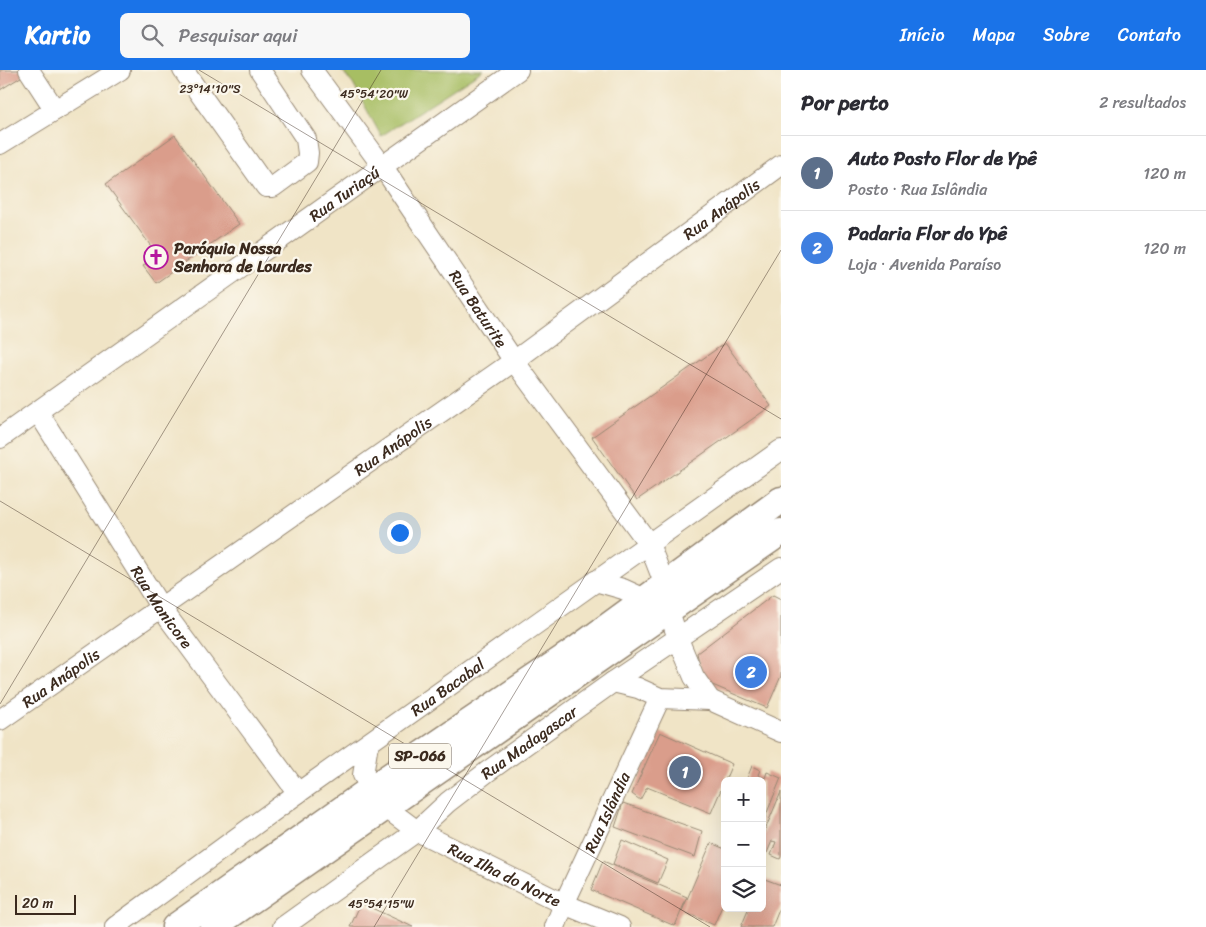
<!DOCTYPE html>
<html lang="pt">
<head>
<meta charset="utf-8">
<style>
  body { margin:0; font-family:Sriracha,sans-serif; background:#f7f7f7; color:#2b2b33 }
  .controls { position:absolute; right:15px; bottom:15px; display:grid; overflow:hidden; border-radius:8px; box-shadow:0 5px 20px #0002 }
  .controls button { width:45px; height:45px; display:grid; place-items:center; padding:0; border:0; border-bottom:1px solid #e1e1e2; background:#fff; color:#2b2b33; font:25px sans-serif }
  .scale { position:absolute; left:15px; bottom:12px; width:61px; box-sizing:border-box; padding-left:5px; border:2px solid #3b2a1e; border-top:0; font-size:14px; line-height:18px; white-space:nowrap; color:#3b2a1e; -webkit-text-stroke:4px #fbf7ec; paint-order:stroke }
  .you { position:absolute; left:399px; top:462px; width:18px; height:18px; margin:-12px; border:4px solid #fff; border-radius:50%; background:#1a73e8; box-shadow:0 0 0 8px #1a73e833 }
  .badge { display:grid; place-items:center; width:32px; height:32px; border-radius:50%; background:#1a73e8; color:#fff; font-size:16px; font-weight:700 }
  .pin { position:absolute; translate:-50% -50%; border:2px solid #fff; box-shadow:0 1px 5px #0006 }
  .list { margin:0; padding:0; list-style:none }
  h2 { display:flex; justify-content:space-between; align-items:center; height:65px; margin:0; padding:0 20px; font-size:21px }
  h2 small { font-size:16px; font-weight:400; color:#7c7c81 }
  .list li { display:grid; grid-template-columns:32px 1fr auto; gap:15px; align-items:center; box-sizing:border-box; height:75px; padding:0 20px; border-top:1px solid #e1e1e2 }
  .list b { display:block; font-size:19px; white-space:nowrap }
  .list p { margin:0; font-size:16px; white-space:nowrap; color:#7c7c81 }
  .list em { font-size:16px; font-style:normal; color:#7c7c81 }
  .icon { flex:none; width:28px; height:28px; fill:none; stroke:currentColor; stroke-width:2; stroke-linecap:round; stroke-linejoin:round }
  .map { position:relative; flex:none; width:781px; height:857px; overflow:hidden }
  header { display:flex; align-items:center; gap:30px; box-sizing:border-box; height:70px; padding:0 25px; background:#1a73e8; color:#fff }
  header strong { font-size:24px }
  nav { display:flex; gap:28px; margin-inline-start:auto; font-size:18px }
  .search { width:350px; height:45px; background:#f7f7f7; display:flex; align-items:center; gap:12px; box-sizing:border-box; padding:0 18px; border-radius:8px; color:#7c7c81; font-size:19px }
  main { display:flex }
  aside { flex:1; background:#fff }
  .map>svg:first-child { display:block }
  .green { fill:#a7be63; stroke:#717440 }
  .building { fill:#da9d8b }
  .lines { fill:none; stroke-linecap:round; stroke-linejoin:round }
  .minor-casing { stroke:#968772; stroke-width:22 }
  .major-casing { stroke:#968772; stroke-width:29 }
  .minor { stroke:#fff; stroke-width:20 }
  .major { stroke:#fff; stroke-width:26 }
  .ticks { fill:none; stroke:#3b2a1e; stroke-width:1; stroke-opacity:0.45 }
  .labels { text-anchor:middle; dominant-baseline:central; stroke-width:4.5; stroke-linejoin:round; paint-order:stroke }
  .shield { fill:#fbf7ec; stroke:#75685c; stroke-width:1 }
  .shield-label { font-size:15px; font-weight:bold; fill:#3b2a1e }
  .street-label { font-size:16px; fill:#3b2a1e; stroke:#fbf7ec }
  .poi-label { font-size:16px; font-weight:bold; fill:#3b2a1e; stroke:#fbf7ec; text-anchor:start }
  .ticks-label { font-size:12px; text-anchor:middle; fill:#3b2a1e; stroke:#fbf7ec; stroke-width:4.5; stroke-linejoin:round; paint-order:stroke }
</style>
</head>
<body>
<header>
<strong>Kartio</strong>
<div class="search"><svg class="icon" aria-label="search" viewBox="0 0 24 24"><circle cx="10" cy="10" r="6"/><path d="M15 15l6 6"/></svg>Pesquisar aqui</div>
<nav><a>Início</a><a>Mapa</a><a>Sobre</a><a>Contato</a></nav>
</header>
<main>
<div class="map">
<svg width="781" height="857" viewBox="0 0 781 857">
  <rect width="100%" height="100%" fill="#fbf7ec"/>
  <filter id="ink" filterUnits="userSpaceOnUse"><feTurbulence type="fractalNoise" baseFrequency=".02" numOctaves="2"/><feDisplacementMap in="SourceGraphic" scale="10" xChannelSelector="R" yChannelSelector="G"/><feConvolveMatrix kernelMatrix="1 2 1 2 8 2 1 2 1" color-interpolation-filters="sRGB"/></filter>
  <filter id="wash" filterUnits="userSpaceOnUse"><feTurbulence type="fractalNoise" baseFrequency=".0096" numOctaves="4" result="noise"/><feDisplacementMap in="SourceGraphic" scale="20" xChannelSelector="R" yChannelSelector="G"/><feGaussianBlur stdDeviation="1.12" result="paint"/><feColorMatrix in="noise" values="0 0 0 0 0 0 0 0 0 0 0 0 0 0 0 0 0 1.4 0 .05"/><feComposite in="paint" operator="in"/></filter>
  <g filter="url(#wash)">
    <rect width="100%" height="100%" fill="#f0e4c6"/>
    <path class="green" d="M341,0H483L381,66L353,14Z"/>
    <g id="blocks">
      <path class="building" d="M0,0H21L24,5L0,20Z
        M175,65L239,154L156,213L143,196L158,186L106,114Z
        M725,273L771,336L637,430L592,367Z
        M773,525L781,529V606L767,638L703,611L697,583Z
        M660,662L732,694L711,743L647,717L640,730L632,724Z
        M752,696L760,700L758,705L765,708L767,702L781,708L762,755V711H746Z
        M781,722V787L780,789L771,785L776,772L772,771L767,783L762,781V767Z
        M623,733L702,761L695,787L615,757Z
        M622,770L668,790L658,813L613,794Z
        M711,773L725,779V829L714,855L682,841Z
        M603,791L687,827L675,856L591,820Z
        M762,808L781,815V835L772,857H741L749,838H762Z
        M361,833L413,857H350Z"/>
    </g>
  </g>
  <g filter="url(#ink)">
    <use href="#blocks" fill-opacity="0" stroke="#968772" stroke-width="1"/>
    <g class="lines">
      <g class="minor-casing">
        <g id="minor">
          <path d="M29,0L55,40"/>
          <path d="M183,0L266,117H273L307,92L308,83L306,69L260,0"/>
          <path id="s1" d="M312,0L383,97L514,291L649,474L665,515L669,541L678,569L694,607L710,630"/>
          <path d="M0,74L120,0"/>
          <path id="s2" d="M38,342L161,538L298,723"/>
          <path id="s3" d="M0,368L518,0"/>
          <path d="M595,511L623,519L656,534"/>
          <path d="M613,612L638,618L660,628L710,630L781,662"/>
          <path id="s4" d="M0,650L514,291L781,95"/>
          <path id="s5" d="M368,674L363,705L385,737L417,761L564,834L620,857"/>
          <path id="s6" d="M115,857L298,723L781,380"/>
          <path id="s7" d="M283,857L417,761L448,732L487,702L613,612L781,498"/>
          <path id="s8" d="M555,857L564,834L660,628"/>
        </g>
      </g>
      <g class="major-casing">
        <path id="major" d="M175,857L371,719L577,579L781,430
          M213,857L781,462"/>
      </g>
      <use href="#minor" class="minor"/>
      <use href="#major" class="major"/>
    </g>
  </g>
  <path class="ticks" d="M199,0L781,349M0,431L710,857M0,634L381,0M374,857L781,180"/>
  <defs>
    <g id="church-ring" transform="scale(1.25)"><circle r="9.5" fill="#fbf7ec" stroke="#b5179e" stroke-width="1.5"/><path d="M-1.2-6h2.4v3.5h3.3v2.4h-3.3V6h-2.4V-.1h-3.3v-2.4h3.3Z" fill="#b5179e"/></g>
  </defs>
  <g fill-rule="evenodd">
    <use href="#church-ring" x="156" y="187"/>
  </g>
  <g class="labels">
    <rect class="shield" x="389" y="673.5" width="62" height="25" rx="4"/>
    <g class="shield-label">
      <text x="420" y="686">SP-066</text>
    </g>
    <g class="street-label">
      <text stroke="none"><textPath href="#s3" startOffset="422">Rua Turiaçú</textPath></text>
      <text stroke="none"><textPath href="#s4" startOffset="884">Rua Anápolis</textPath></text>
      <text stroke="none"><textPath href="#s1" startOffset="291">Rua Baturite</textPath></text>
      <text stroke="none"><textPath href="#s4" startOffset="479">Rua Anápolis</textPath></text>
      <text stroke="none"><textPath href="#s2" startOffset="231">Rua Manicore</textPath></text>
      <text stroke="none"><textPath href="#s4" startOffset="74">Rua Anápolis</textPath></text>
      <text stroke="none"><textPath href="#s6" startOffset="410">Rua Bacabal</textPath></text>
      <text stroke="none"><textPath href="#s7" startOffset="308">Rua Madagascar</textPath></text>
      <text stroke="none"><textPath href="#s8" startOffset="126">Rua Islândia</textPath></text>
      <text stroke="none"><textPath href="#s5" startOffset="208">Rua Ilha do Norte</textPath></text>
    </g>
    <g class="poi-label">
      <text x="174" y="178">Paróquia Nossa<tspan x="174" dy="18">Senhora de Lourdes</tspan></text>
    </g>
  </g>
  <g class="ticks-label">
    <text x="210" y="23">23°14'10"S</text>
    <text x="374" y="28">45°54'20"W</text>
    <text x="381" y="838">45°54'15"W</text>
  </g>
</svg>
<div class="controls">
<button>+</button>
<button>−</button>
<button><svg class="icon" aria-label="layers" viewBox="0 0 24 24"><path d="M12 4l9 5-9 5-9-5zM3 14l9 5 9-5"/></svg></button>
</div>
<div class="scale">20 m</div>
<div class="you"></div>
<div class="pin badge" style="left:685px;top:702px;background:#5c6f8a">1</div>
<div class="pin badge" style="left:751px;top:602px;background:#3f7fe0">2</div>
</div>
<aside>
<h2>Por perto<small>2 resultados</small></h2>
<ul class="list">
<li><span class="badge" style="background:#5c6f8a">1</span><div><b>Auto Posto Flor de Ypê</b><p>Posto · Rua Islândia</p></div><em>120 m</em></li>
<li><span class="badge" style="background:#3f7fe0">2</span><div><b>Padaria Flor do Ypê</b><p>Loja · Avenida Paraíso</p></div><em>120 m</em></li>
</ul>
</aside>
</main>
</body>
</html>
